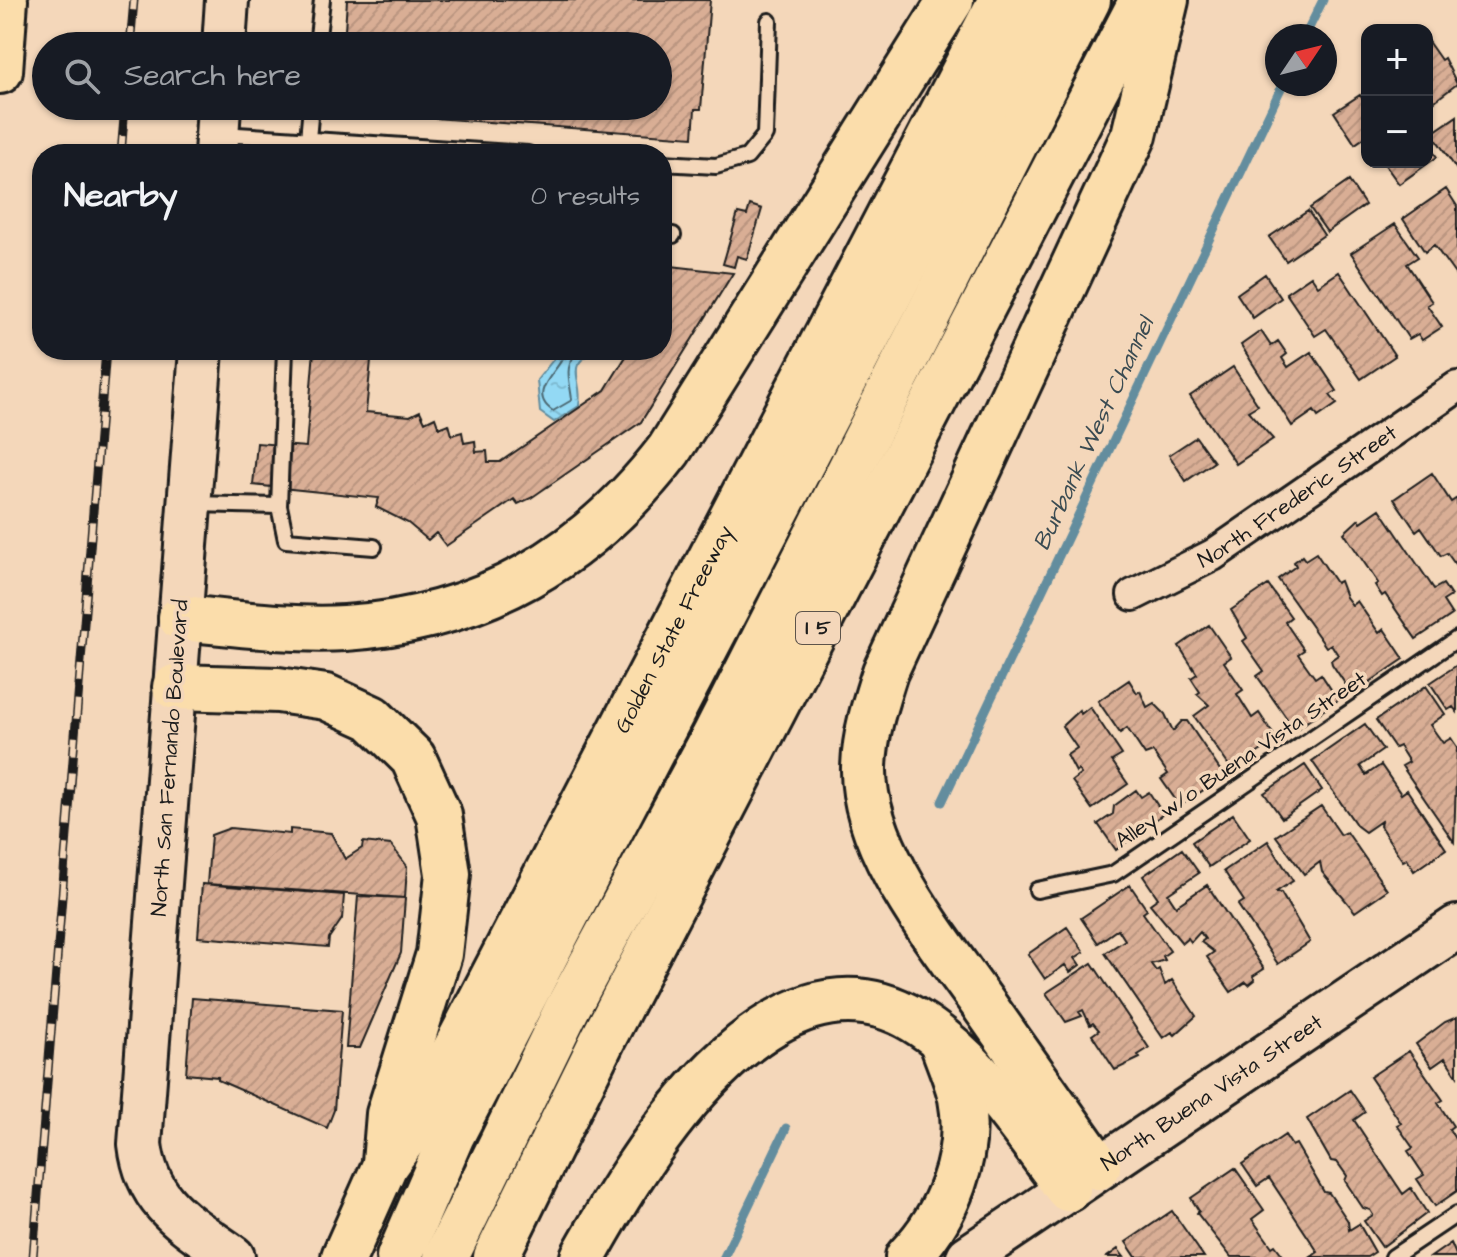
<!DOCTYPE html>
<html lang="en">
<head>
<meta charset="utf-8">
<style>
  body { margin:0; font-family:"Architects Daughter",sans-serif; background:#20242c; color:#f1f3f6 }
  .controls { position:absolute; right:24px; top:24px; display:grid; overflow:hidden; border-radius:16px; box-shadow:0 2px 6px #0004 }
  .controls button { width:72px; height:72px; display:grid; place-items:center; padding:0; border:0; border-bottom:2px solid #363941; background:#171b24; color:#f1f3f6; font:40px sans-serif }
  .compass { position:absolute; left:1265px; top:24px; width:72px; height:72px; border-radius:50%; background:#171b24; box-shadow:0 2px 6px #0004; rotate:55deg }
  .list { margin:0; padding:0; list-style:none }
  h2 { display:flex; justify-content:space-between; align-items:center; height:104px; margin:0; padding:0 32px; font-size:34px }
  h2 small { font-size:26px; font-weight:400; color:#9ea1a6 }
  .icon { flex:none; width:44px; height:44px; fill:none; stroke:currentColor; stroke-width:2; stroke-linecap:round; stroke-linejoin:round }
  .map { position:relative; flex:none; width:1457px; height:1257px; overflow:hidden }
  .search { position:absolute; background:#171b24; box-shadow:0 2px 6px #0004; left:32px; top:32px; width:640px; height:88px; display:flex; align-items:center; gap:20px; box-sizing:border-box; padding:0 28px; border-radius:44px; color:#9ea1a6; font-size:30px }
  .panel { position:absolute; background:#171b24; box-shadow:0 2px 6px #0004; left:32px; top:144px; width:640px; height:216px; border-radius:32px }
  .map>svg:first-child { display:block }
  .water { fill:url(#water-ripples); stroke:#638d9e; stroke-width:2 }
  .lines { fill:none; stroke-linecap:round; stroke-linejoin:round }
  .shore { stroke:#4c6872; stroke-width:2 }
  .stream { stroke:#638d9e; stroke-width:9 }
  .building { fill:url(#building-hatch); stroke:#1c1c1c; stroke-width:2 }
  .lane-casing { stroke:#1c1c1c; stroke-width:20 }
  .street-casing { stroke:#1c1c1c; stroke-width:36 }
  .secondary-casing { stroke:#1c1c1c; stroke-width:48 }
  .primary-casing { stroke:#1c1c1c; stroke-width:50 }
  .highway-casing { stroke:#1c1c1c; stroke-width:50 }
  .lane { stroke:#f4d7ba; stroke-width:14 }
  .street { stroke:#f4d7ba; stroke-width:30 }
  .secondary { stroke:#f4d7ba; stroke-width:42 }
  .primary { stroke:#fbddab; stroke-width:44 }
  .highway { stroke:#fbddab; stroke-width:44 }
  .rail-casing { stroke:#1c1c1c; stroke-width:9 }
  .rail { stroke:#f4d7ba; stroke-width:6; stroke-dasharray:18; stroke-linecap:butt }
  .labels { text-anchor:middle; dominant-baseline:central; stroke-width:7; stroke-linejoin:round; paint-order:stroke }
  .shield { fill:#f4d7ba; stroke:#5d544b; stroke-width:2 }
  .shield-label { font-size:20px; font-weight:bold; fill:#1c1c1c }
  .street-label { font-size:22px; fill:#1c1c1c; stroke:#f4d7ba }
  .water-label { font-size:24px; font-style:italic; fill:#3a4b52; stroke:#f4d7ba }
</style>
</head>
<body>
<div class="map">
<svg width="1457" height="1257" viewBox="0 0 1457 1257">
  <defs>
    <pattern id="water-ripples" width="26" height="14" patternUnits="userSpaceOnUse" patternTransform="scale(2)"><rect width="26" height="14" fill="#93d9f4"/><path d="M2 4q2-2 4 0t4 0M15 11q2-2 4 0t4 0" fill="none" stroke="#7ebad1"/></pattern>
    <pattern id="building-hatch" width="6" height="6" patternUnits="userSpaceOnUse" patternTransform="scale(2)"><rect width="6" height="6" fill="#d9ae95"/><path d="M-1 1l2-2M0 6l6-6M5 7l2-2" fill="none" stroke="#ba9580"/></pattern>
  </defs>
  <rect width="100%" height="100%" fill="#f4d7ba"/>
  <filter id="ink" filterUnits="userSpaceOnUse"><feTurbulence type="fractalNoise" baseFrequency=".0125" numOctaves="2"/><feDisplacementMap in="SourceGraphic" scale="16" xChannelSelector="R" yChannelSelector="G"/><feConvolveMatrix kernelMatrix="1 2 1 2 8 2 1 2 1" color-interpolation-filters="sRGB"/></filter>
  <g filter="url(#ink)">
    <path class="water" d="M561,350H599C561,365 584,377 579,406L554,422L540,412L537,380Z"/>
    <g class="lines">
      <path class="shore" d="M565,350C565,368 523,391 553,411L572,400C570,379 562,366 580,350"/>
      <path class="stream" d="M1305,36L1323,0
        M942,802L1283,84
        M724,1257L786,1128"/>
    </g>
    <path class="building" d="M347,0H710L701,109H695L693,137L339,111V106H658V46H344Z
      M1427,40L1441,60L1444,58L1457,84L1427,107Z
      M1360,95L1367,106V136L1355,144L1334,112Z
      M1457,116V170L1432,133Z
      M1427,143L1437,157L1399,184L1383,162H1427Z
      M1349,181L1365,205L1327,232L1310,208Z
      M1446,189L1457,206V277L1434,245L1425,252L1403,219Z
      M750,205L762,209L747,259L737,256L734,267L723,264L738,213L747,215Z
      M1308,211L1324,235L1286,261L1269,237Z
      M1395,224L1418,257L1407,264L1432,302L1427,305L1442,327L1422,340L1418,334L1409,339L1351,253Z
      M662,265L733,273L641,422L531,498L518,504L514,499L446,546L436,533L428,540L408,523L376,507L379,498L253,485L257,443L306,447L314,350H372L366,412L410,416L420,411L425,422L435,417L439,428L449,424L452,435L462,432L464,443L475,441L476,452L487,451L488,462H500L605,390L630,350H662Z
      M1339,272L1395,356L1361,379L1326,329L1315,336L1286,293L1311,276L1318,286Z
      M1265,274L1281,298L1253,318L1237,294Z
      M1261,331L1271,346L1278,341L1287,354L1282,358L1288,367L1311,352L1337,391L1330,395L1337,404L1318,417L1314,411L1292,426L1241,345Z
      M1233,367L1258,405L1248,411L1273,439L1236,464L1190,396Z
      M1196,437L1214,462L1186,481L1169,455Z
      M1432,473L1451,502L1457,498V567L1447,553L1441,556L1421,527L1416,531L1394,499Z
      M1380,509L1434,589L1443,584L1451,596L1443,601L1452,615L1416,639L1385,594L1382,596L1375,585L1378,583L1344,533L1359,519L1361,522Z
      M1316,553L1336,583L1340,581L1346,597L1352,605L1357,601L1379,633L1384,629L1404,659L1352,694L1332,664L1331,660L1338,655L1331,644L1326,647L1278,579L1296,566L1294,562L1302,556L1305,560Z
      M1268,585L1291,617L1285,622L1304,650L1298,654L1315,678L1321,674L1338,700L1295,730L1257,676L1264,671L1243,641L1247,638L1231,610Z
      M1209,625L1231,657L1224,662L1243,690L1237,694L1252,718L1259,713L1277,740L1232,770L1194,716L1209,705L1197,694L1200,692L1191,678L1197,674L1179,646Z
      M1457,665V712L1453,707L1448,710L1430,683Z
      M1129,680L1137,693L1140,691L1147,707L1154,703L1165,714L1173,731L1182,721H1187L1224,776L1180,806L1161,779L1168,774L1153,752L1145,755L1127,728L1120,733L1098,701Z
      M1426,686L1445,714L1430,725L1443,743L1451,738L1457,747L1454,842L1402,766L1409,762L1399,746L1395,748L1376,720Z
      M1090,707L1122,755L1112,761L1128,784L1092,809L1072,781L1081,774L1078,770L1076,772L1067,755L1077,748L1062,726L1079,710L1081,714Z
      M1365,724L1383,750L1360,766L1366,775L1381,765L1401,794L1407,790L1446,849L1414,871L1407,859L1403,861L1400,857L1380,826L1381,821L1365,832L1357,826L1312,761Z
      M1305,765L1322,790L1282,818L1264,793Z
      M1136,790L1141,797L1149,792L1163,814L1116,850L1098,824L1113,814L1114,806Z
      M1321,806L1341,835L1347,832L1387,890L1355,912L1322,872L1320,862L1304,874L1276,836Z
      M1233,814L1250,839L1209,867L1192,842Z
      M230,828L290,834V829L331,833L345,859L362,848L363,842L391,845L407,866L405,898L207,884L211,835Z
      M1268,841L1293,881L1276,892L1281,893L1310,942L1278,964L1238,905L1244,901L1224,871Z
      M1182,849L1199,873L1168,894L1176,906L1207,885L1264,969L1253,976L1255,980L1249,985L1246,982L1231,992L1207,957L1214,952L1201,942L1205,939L1200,932L1191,942L1188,938L1182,943L1150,904L1158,898L1143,876Z
      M202,884L344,895L342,919L329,938L328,947L198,937Z
      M1130,885L1147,910L1143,913L1170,951L1163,956L1165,960L1151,964L1156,971L1159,969L1165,985L1172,980L1196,1016L1175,1035L1172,1032L1163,1038L1105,953L1125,940L1118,929L1098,943L1081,918Z
      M358,896L405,898L401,953L360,1048H346Z
      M1067,927L1084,952L1075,958L1080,965L1070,972L1065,965L1045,979L1028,954Z
      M1092,963L1149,1048L1138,1055L1140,1058L1115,1070L1092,1035L1099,1030L1093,1023L1090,1025L1083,1010L1079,1012L1082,1016L1066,1022L1046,993Z
      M192,998L342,1010L334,1110L327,1128L218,1080V1077L186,1074Z
      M1457,1017V1076L1445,1058L1432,1067L1416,1044L1445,1022Z
      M1409,1051L1443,1100L1438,1103L1453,1126L1449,1129L1457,1142V1191L1435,1206L1417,1179L1424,1175L1408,1151L1413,1148L1397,1125L1401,1123L1370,1077Z
      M1350,1090L1365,1112L1354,1120L1403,1194L1411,1188L1427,1213L1382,1247L1364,1221L1373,1215L1370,1210L1363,1208L1345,1181L1347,1176L1337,1162L1331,1161L1307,1119Z
      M1285,1135L1292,1146L1296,1144L1324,1192L1329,1193L1348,1221L1349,1230L1359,1224L1375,1252L1367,1257H1311L1318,1252L1269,1178L1257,1186L1242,1164Z
      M1235,1168L1264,1210L1252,1219L1272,1247L1275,1245L1284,1257H1231L1197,1213L1199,1211L1191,1198Z
      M1172,1211L1204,1257H1136L1126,1242Z
      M1451,1243L1457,1257H1431Z
      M1118,1249L1124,1257H1107Z"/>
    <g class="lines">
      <g class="lane-casing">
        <path id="lane" d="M317,46L322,0
          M222,134L528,154
          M308,139L311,106
          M662,163L716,166L747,157L765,135L769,21
          M662,234L673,235
          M194,504L279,506L286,540L374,547
          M279,506L285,350
          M1037,890L1113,874L1457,639
          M1393,1257L1457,1214"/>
      </g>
      <g class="street-casing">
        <g id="street">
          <path id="s1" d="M1133,595L1213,555L1457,387"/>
        </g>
      </g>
      <g class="secondary-casing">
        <g id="secondary">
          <path d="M224,46L227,0"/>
          <path d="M216,154L219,106"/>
          <path d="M201,350L140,1144C147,1205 187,1224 233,1257"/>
          <path id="s2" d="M968,1257L1457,927"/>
        </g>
      </g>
      <g class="primary-casing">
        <path id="primary" d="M0,71L5,0"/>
      </g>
      <g class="highway-casing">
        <g id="highway">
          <path d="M181,618C235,623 290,631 345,628C482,619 586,558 669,450L951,0"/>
          <path d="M175,687L278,690L326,697L372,718L413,758L439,815L448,874L439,954L389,1114L385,1163"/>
          <path d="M1098,1167C1061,1114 1023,1061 986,1008C940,942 862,850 864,767C865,734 875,703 885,672L1134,135L1166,0"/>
          <path id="s3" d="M344,1257L385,1165L421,1115L1001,0"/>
          <path d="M399,1257L452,1135L1043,0"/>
          <path d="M446,1257L567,1009L715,735L1088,0"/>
          <path d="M496,1257L603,1039L1142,0"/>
          <path d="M583,1257C640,1155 772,935 914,1020C979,1059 1022,1130 1068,1189"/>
          <path d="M908,1257C947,1217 972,1155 961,1098C957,1080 949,1062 943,1045"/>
        </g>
      </g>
      <use href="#lane" class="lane"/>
      <use href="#street" class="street"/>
      <use href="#secondary" class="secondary"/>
      <use href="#primary" class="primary"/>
      <use href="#highway" class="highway"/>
      <g class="rail-casing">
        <path id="rail" d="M130,46L134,0
          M121,154L125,106
          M33,1257L106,350"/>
      </g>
      <use href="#rail" class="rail"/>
    </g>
  </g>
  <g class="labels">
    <rect class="shield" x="796" y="612" width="44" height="32" rx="6"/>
    <g class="shield-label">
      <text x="818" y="628">I 5</text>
    </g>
    <g class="street-label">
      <text stroke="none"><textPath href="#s1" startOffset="192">North Frederic Street</textPath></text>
      <text stroke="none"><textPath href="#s3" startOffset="710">Golden State Freeway</textPath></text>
      <text transform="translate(170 758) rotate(-86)">North San Fernando Boulevard</text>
      <text transform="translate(1241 760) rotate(-34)">Alley w/o Buena Vista Street</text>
      <text stroke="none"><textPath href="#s2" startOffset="294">North Buena Vista Street</textPath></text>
    </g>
    <g class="water-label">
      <text transform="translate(1094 434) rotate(-65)">Burbank West Channel</text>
    </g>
  </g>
</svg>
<div class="controls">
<button>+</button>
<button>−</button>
</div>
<svg class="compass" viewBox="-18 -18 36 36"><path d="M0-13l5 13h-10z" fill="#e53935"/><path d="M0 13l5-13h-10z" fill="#9ea1a6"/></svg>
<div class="search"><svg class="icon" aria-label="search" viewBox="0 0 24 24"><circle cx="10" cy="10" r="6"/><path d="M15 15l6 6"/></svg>Search here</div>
<section class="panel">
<h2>Nearby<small>0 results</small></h2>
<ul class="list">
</ul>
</section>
</div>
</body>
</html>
